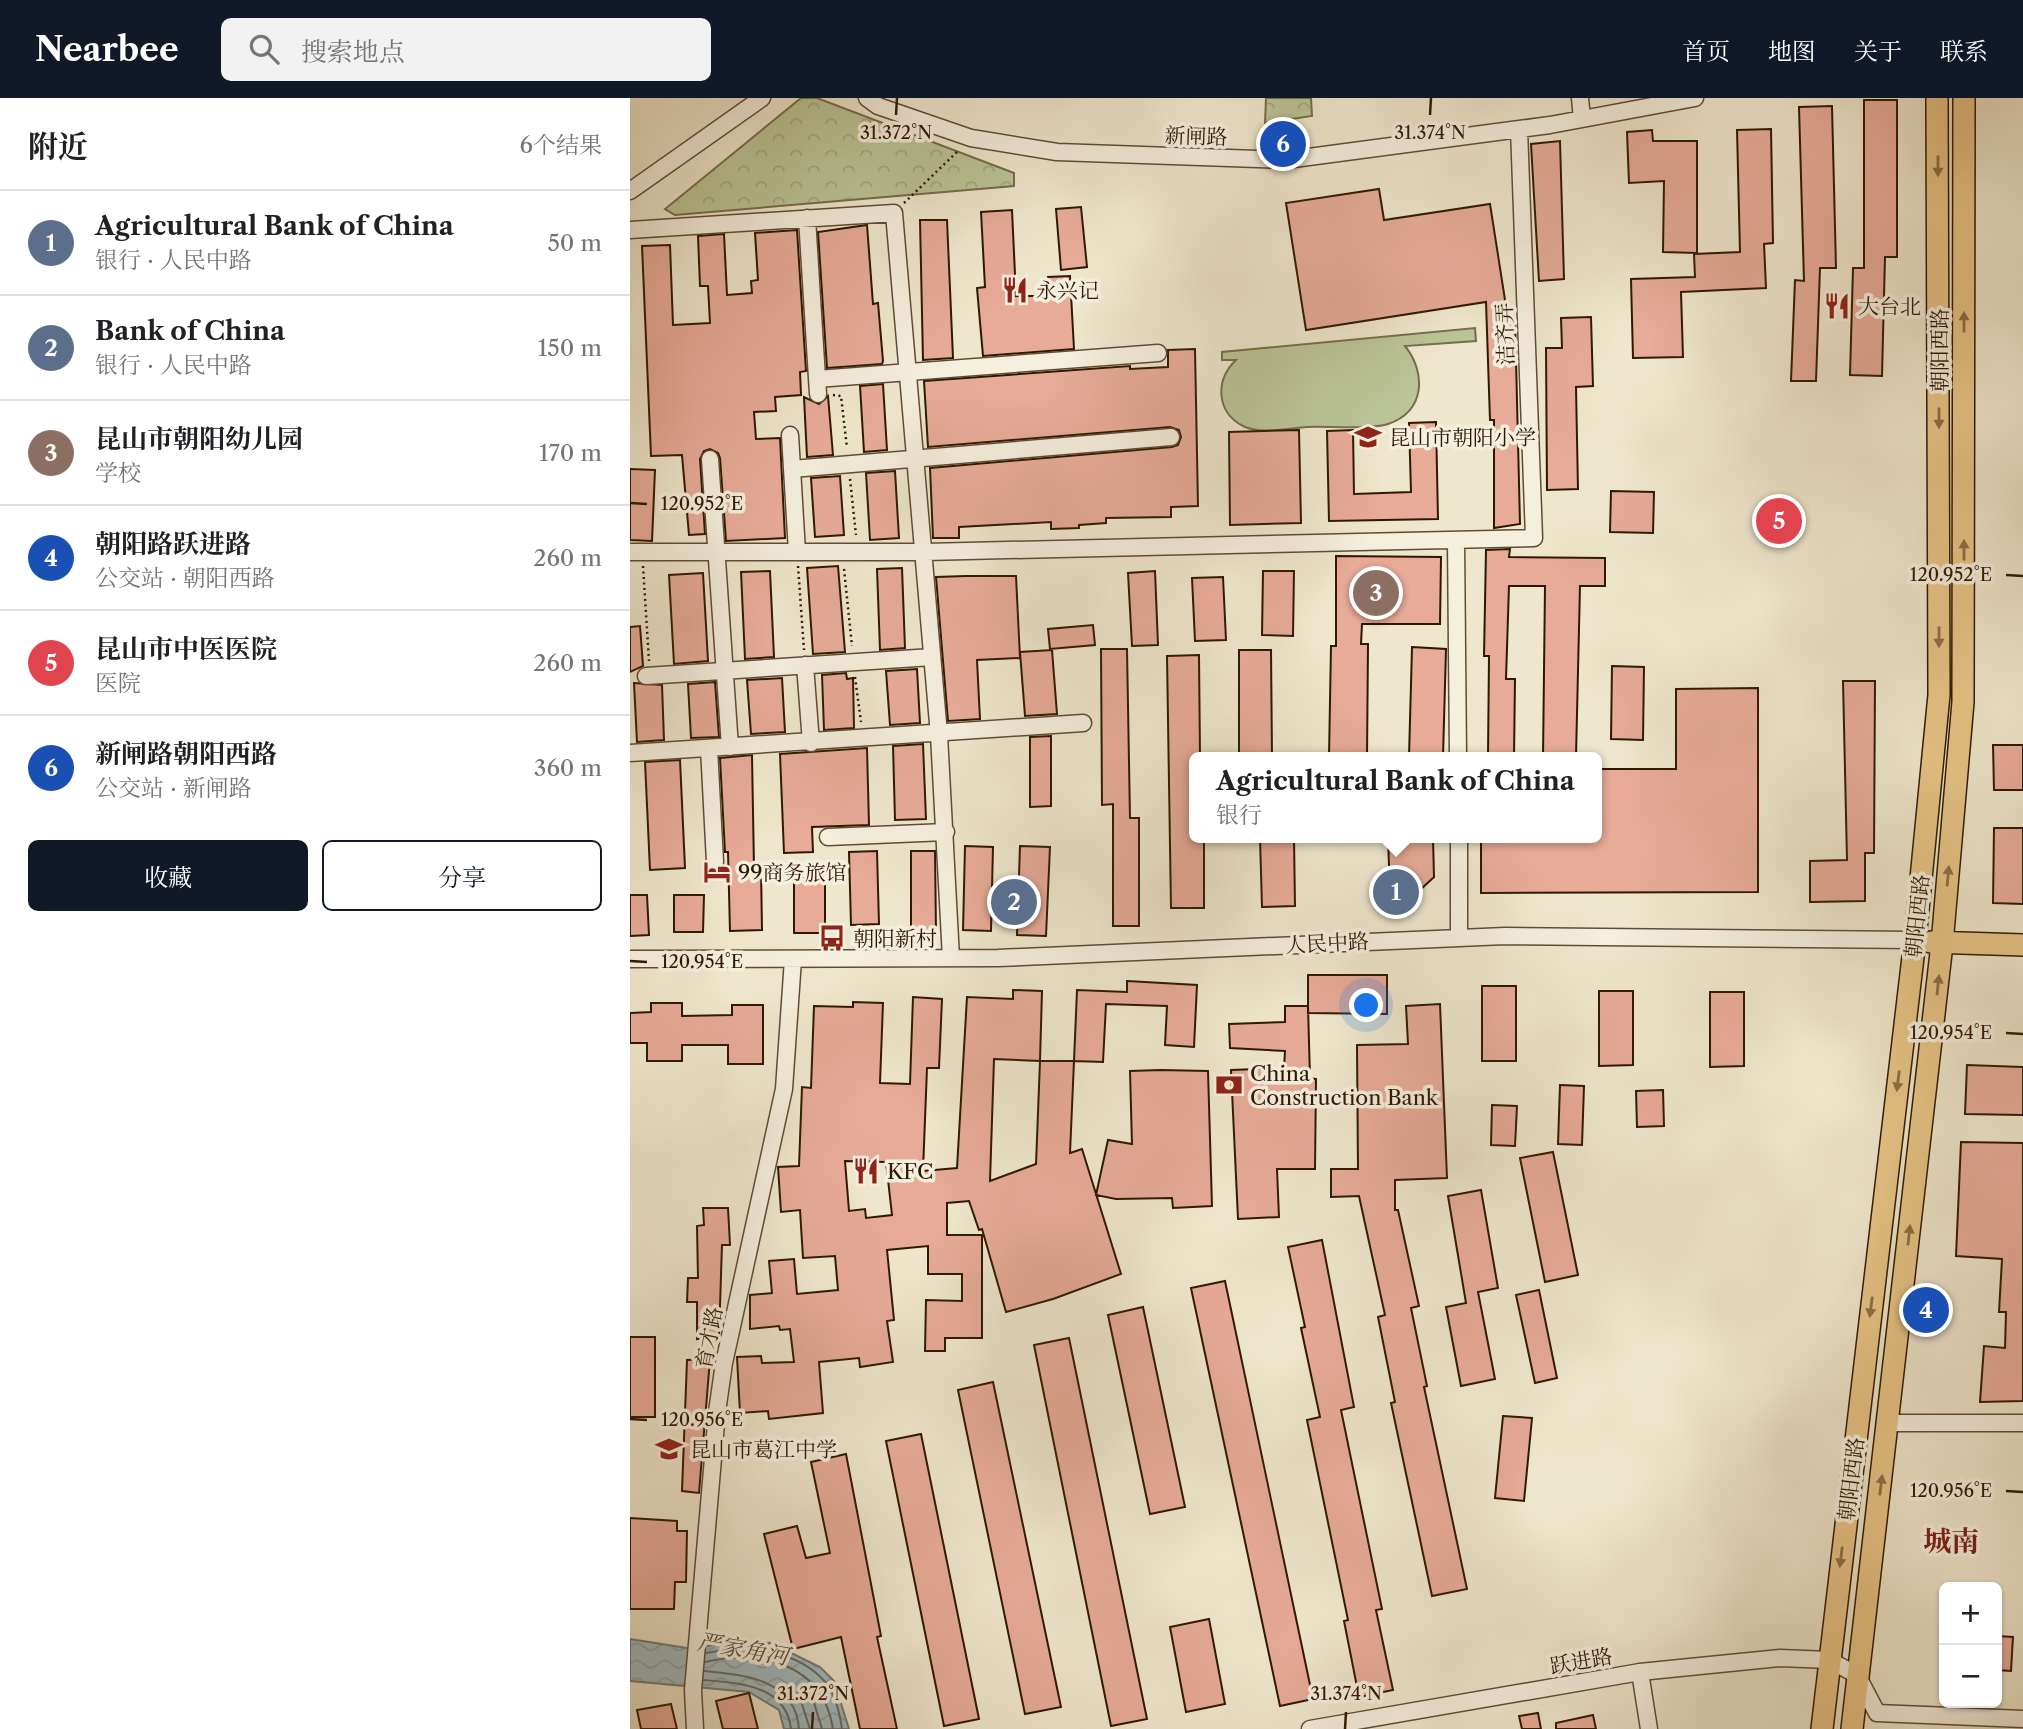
<!DOCTYPE html>
<html lang="zh">
<head>
<meta charset="utf-8">
<style>
  body { margin:0; font-family:"Libre Caslon Text","Noto Serif SC",serif; background:#f2f2f2; color:#202124 }
  .controls { position:absolute; right:21px; bottom:21px; display:grid; overflow:hidden; border-radius:10px; box-shadow:0 2px 5px #0004 }
  .controls button { width:63px; height:63px; display:grid; place-items:center; padding:0; border:0; border-bottom:2px solid #e0e0e0; background:#fff; color:#202124; font:35px sans-serif }
  .you { position:absolute; left:737px; top:908px; width:24px; height:24px; margin:-18px; border:5px solid #fff; border-radius:50%; background:#1a73e8; box-shadow:0 0 0 10px #1a73e833 }
  .badge { display:grid; place-items:center; width:46px; height:46px; border-radius:50%; background:#111827; color:#fff; font-size:23px; font-weight:700 }
  .pin { position:absolute; translate:-50% -50%; border:4px solid #fff; box-shadow:0 2px 7px #0006 }
  .popup { position:absolute; left:559px; top:654px; width:413px; height:91px; box-sizing:border-box; display:grid; place-content:center; border-radius:10px; background:#fff; filter:drop-shadow(0 2px 5px #0005); font-size:23px; white-space:nowrap; color:#757577 }
  .popup b { font-size:26px; color:#202124 }
  .popup::after { content:''; position:absolute; left:50%; top:100%; margin-left:-14px; border:14px solid transparent; border-top-color:#fff }
  .list { margin:0; padding:0; list-style:none }
  h2 { display:flex; justify-content:space-between; align-items:center; height:91px; margin:0; padding:0 28px; font-size:30px }
  h2 small { font-size:23px; font-weight:400; color:#757577 }
  .list li { display:grid; grid-template-columns:46px 1fr auto; gap:21px; align-items:center; box-sizing:border-box; height:105px; padding:0 28px; border-top:2px solid #e0e0e0 }
  .list b { display:block; font-size:26px; white-space:nowrap }
  .list p { margin:0; font-size:23px; white-space:nowrap; color:#757577 }
  .list em { font-size:23px; font-style:normal; color:#757577 }
  .actions { display:flex; gap:14px; padding:21px 28px }
  .actions a { flex:1; padding:16px 0; border:2px solid #111827; border-radius:10px; text-align:center; font-size:24px; color:#111827 }
  .actions .main { background:#111827; color:#fff }
  .icon { flex:none; width:38px; height:38px; fill:none; stroke:currentColor; stroke-width:2; stroke-linecap:round; stroke-linejoin:round }
  .map { position:relative; flex:none; width:1393px; height:1631px; overflow:hidden }
  header { display:flex; align-items:center; gap:42px; box-sizing:border-box; height:98px; padding:0 35px; background:#111827; color:#fff }
  header strong { font-size:33px }
  nav { display:flex; gap:38px; margin-inline-start:auto; font-size:24px }
  .search { width:490px; height:63px; background:#f2f2f2; display:flex; align-items:center; gap:18px; box-sizing:border-box; padding:0 24px; border-radius:10px; color:#757577; font-size:26px }
  main { display:flex }
  aside { flex:1; background:#fff }
  .map>svg:first-child { display:block }
  .grass { fill:#bbc597; stroke:#756e4c; stroke-width:2 }
  .park { fill:url(#park-crowns); stroke:#756e4c; stroke-width:2 }
  .water { fill:url(#water-waves); stroke:#737a76; stroke-width:2 }
  .lines { fill:none; stroke-linecap:round; stroke-linejoin:round }
  .shore { stroke:#686a62; stroke-width:2 }
  .building { fill:#e7ab98; stroke:#2f1802; stroke-width:2; fill-rule:evenodd }
  .minor-casing { stroke:#5f4c35; stroke-width:19 }
  .major-casing { stroke:#2f1802; stroke-width:24 }
  .path { stroke:#2f1802; stroke-width:2.5; stroke-dasharray:2 3.5; stroke-linecap:butt }
  .minor { stroke:#f5efde; stroke-width:16 }
  .major { stroke:#e8c486; stroke-width:21 }
  .oneway { fill:#8c6e44 }
  .ticks { fill:none; stroke:#2f1802; stroke-width:2.5 }
  .labels { text-anchor:middle; dominant-baseline:central; stroke-width:7; stroke-linejoin:round; paint-order:stroke }
  .street-label { font-size:21px; fill:#2f1802; stroke:#f5efde }
  .poi-label { font-size:21px; fill:#2f1802; stroke:#f5efde; text-anchor:start }
  .water-label { font-size:23px; font-style:italic; fill:#575146; stroke:#f5efde }
  .district-label { font-size:28px; font-weight:bold; fill:#7a1f14; stroke:#f5efde }
  .ticks-label { font-size:18px; text-anchor:middle; fill:#2f1802; stroke:#f5efde; stroke-width:7; stroke-linejoin:round; paint-order:stroke }
</style>
</head>
<body>
<header>
<strong>Nearbee</strong>
<div class="search"><svg class="icon" aria-label="search" viewBox="0 0 24 24"><circle cx="10" cy="10" r="6"/><path d="M15 15l6 6"/></svg>搜索地点</div>
<nav><a>首页</a><a>地图</a><a>关于</a><a>联系</a></nav>
</header>
<main>
<aside>
<h2>附近<small>6个结果</small></h2>
<ul class="list">
<li><span class="badge" style="background:#5c6f8a">1</span><div><b>Agricultural Bank of China</b><p>银行 · 人民中路</p></div><em>50 m</em></li>
<li><span class="badge" style="background:#5c6f8a">2</span><div><b>Bank of China</b><p>银行 · 人民中路</p></div><em>150 m</em></li>
<li><span class="badge" style="background:#8d6e63">3</span><div><b>昆山市朝阳幼儿园</b><p>学校</p></div><em>170 m</em></li>
<li><span class="badge" style="background:#1a4fb4">4</span><div><b>朝阳路跃进路</b><p>公交站 · 朝阳西路</p></div><em>260 m</em></li>
<li><span class="badge" style="background:#e0444e">5</span><div><b>昆山市中医医院</b><p>医院</p></div><em>260 m</em></li>
<li><span class="badge" style="background:#1a4fb4">6</span><div><b>新闸路朝阳西路</b><p>公交站 · 新闸路</p></div><em>360 m</em></li>
</ul>
<div class="actions"><a class="main">收藏</a><a>分享</a></div>
</aside>
<div class="map">
<svg width="1393" height="1631" viewBox="0 0 1393 1631">
  <defs>
    <pattern id="park-crowns" width="20" height="18" patternUnits="userSpaceOnUse" patternTransform="scale(1.75)"><rect width="20" height="18" fill="#bbc597"/><path d="M2 6a3 3 0 1 1 6 0M12 15a3 3 0 1 1 6 0" fill="none" stroke="#a1a880"/></pattern>
    <pattern id="water-waves" width="16" height="10" patternUnits="userSpaceOnUse" patternTransform="scale(1.75)"><rect width="16" height="10" fill="#a0bcc3"/><path d="M0 5q4-4 8 0t8 0" fill="none" stroke="#8aa1a6"/></pattern>
  </defs>
  <rect width="100%" height="100%" fill="#efe7cd"/>
  <filter id="stains"><feTurbulence type="fractalNoise" baseFrequency=".00286" numOctaves="4"/><feColorMatrix values="0 0 0 0 .2 0 0 0 0 .09 0 0 0 0 .02 0 0 0 .5 -.17"/></filter>
  <radialGradient id="worn" r=".72"><stop offset=".6" stop-color="#630" stop-opacity="0"/><stop offset="1" stop-color="#630" stop-opacity=".3"/></radialGradient>
  <path class="grass" d="M845,230L846,243L775,248C796,274 796,313 758,326C738,332 699,328 677,329C659,330 630,337 613,328C586,314 585,282 606,262H592V254Z"/>
  <path class="park" d="M171,0H187L384,75V88L45,117L35,111Z
    M636,0H681L682,18L635,25Z"/>
  <path class="water" d="M0,1541L63,1551L102,1543L141,1545L190,1569L204,1583L219,1631H154L149,1612L119,1594L0,1583Z"/>
  <g class="lines">
    <path class="shore" d="M76,1555C115,1547 168,1551 196,1585C205,1596 210,1617 212,1631
      M75,1564C132,1551 193,1566 203,1631
      M74,1573C114,1577 166,1581 169,1631
      M74,1582C109,1585 156,1587 161,1631
      M180,1631L168,1594L171,1590L182,1598L192,1631"/>
  </g>
  <path class="building" d="M1234,2H1267V159H1255L1252,278L1220,277L1223,170H1234Z
    M1202,8L1206,170H1190L1186,283H1161L1165,182L1174,183L1169,9Z
    M1141,31L1143,145L1134,146L1136,190L1051,194L1053,259L1003,260L1001,181L1065,179L1064,156L1110,154L1107,32Z
    M1022,32L1023,43H1067V155L1033,154L1034,83L999,85L997,34Z
    M930,43L934,181L909,183L901,46Z
    M749,91L754,122L860,106L878,221H885L890,426L864,430V322H860L856,204L676,232L656,105Z
    M451,109L457,169L431,172L426,111Z
    M382,112L386,198H419L418,179L440,178L444,251L353,258L347,190L355,189L351,114Z
    M290,122H317L323,260L293,262Z
    M237,127L243,206L248,205L253,263L252,266L197,270L188,134Z
    M167,132L176,273L170,274L171,297L145,299L146,313L124,314L126,341L150,340L155,440L96,443L90,360L88,355L80,351L74,353L70,361L75,436L59,437L52,357L21,358L12,148L40,147L43,227L80,225L78,188H70L68,138L94,136L97,197L122,195L121,183L128,182L125,135Z
    M961,219L963,288L946,289L948,391L917,392L916,250H932L931,220Z
    M565,251L568,408L541,409V419L476,420V425L449,427V430L421,431V424L329,429V440H303L300,370L542,349L548,347L551,339L549,332L540,329L298,349L294,283L500,268V271L538,269V252Z
    M253,286L257,352L234,354L230,288Z
    M198,298L203,357L177,359L174,299L189,306Z
    M806,324L808,421L699,423L697,333L723,332L724,396L781,394L779,325Z
    M669,332L671,425L600,427L599,334Z
    M0,371L25,372L22,443L0,442Z
    M265,373L269,440L240,442L236,375Z
    M210,378L214,437L185,439L181,380Z
    M981,393L1024,394L1023,435L980,434Z
    M880,451L879,459L975,460V488H950L946,659H913L915,488H879L876,581H885L884,659H858L859,558H854L856,452Z
    M706,458L811,459L810,526H732L731,546H738L737,659H699L701,548H706Z
    M208,468L215,554L183,556L177,470Z
    M272,470L275,550L250,552L247,471Z
    M140,473L144,559L115,561L111,474Z
    M525,473L528,547L502,548L498,475Z
    M633,473H664L663,538L632,537Z
    M73,475L78,563L44,566L39,477Z
    M336,478H386L390,560L347,562L350,621L318,623L306,479Z
    M593,479L596,542L565,543L562,480Z
    M463,527L465,547L420,551L418,531Z
    M10,528L13,568L0,574V529Z
    M782,549L816,551L813,659H779Z
    M471,551H497L500,720H509V828H483V706L472,707Z
    M422,552L427,616L395,618L390,554Z
    M609,552H641L642,659H609Z
    M569,557L570,659H565V740H574V810H541L537,558Z
    M982,568L1014,569L1013,642L981,641Z
    M287,571L290,625L260,627L256,573Z
    M216,575L217,581L223,580L224,630L194,632L192,577Z
    M152,580L155,634L121,636L117,582Z
    M1213,583H1245L1244,755H1235V803L1180,804V763L1217,762Z
    M85,584L89,639L61,640L58,586Z
    M4,585L32,587L34,642L7,644Z
    M1128,590V794L851,795V740H967V671H1046V591Z
    M421,638V708L400,709V639Z
    M293,646L296,721L265,722L263,648Z
    M1363,647H1393V692H1364Z
    M237,650L239,727L182,729L183,754L154,755L150,656Z
    M122,657L124,770H131L132,832L100,833L98,754H95L90,660Z
    M50,662L55,770L20,772L15,664Z
    M1364,730H1393V806L1363,805Z
    M630,740H664L665,808L632,809Z
    M758,740H803L804,779L790,792L760,793Z
    M335,748L363,749L361,833L333,832Z
    M390,748L420,749L416,838L387,837Z
    M247,753L249,826L221,827L219,754Z
    M281,753H305L306,835H281Z
    M164,780H195V835H164Z
    M0,797H17L19,837L0,838Z
    M44,797H74L73,834H44Z
    M678,877H757V916L678,915Z
    M497,883L567,887L564,949L535,947L537,908L476,906L473,964L444,963L447,892L497,894Z
    M852,888H886V963H852Z
    M383,892L412,893L410,963H444L440,1055L452,1051L491,1176L423,1201L376,1214L352,1131L349,1132L339,1103L317,1105V1137H352V1240H315V1253H295L296,1202L332,1203V1176H298V1148L257,1152L264,1222L257,1223L263,1264L230,1269L229,1260L189,1264L193,1315L139,1321L138,1313L110,1315L107,1259L131,1258L132,1265L164,1264L160,1231L150,1232L149,1228L120,1231V1197L142,1195L139,1163L164,1161L167,1196L208,1192L205,1158L173,1160L170,1112L151,1114L148,1069L169,1068L172,989L181,990L184,908L223,909V904L253,905L250,985L280,986L283,899L312,901L309,970H297L293,1073L327,1070L337,899L383,901ZM364,961L410,963L406,1066L360,1083ZM215,1063L256,1064L262,1117L236,1120L235,1111L219,1113Z
    M969,893H1003V967L969,968Z
    M1080,894H1114V968L1080,969Z
    M21,905H52V918L102,917V907H133V966H98V947H52V963H17V945H0V915L21,914Z
    M810,906L817,1080L765,1082V1112H768L789,1208L781,1210L797,1288L794,1289L837,1491L802,1498L761,1305L765,1304L748,1219L755,1217L729,1098L701,1099V1071H728L727,947L778,946L776,908Z
    M655,908H678L680,980L686,981L685,1071H647L649,1119L608,1121L601,972L654,970L655,953L600,950L599,926L655,924Z
    M1337,967L1393,969V1017L1335,1016Z
    M531,972L578,973L582,1108L543,1110L542,1100L486,1101L466,1097L478,1042L502,1046L500,973Z
    M930,987L954,988L952,1047L928,1046Z
    M1033,992L1034,1028L1007,1029L1006,993Z
    M862,1007L887,1008L885,1048L861,1047Z
    M1331,1044L1393,1045V1303L1350,1304L1354,1248L1375,1250L1376,1214H1369L1372,1161L1326,1158Z
    M923,1054L948,1177L915,1184L890,1060Z
    M851,1092L868,1190L848,1194L865,1281L831,1288L816,1209L836,1205L818,1098Z
    M73,1110H98L100,1147H92L89,1238L67,1241V1204H57L58,1180H68L67,1128L74,1127Z
    M692,1142L724,1309L711,1312L752,1511L746,1512L763,1592L729,1599L714,1523L718,1522L677,1322L690,1319L671,1230L675,1229L658,1149Z
    M595,1183L683,1601L650,1608L561,1190Z
    M909,1192L927,1280L905,1285L886,1197Z
    M513,1209L555,1409L520,1416L478,1217Z
    M0,1239H25V1319H0Z
    M439,1240L517,1621L481,1628L404,1247Z
    M80,1261L69,1395L52,1393L57,1262Z
    M363,1284L431,1609L395,1616L328,1292Z
    M873,1318L902,1320L894,1403L865,1400Z
    M291,1336L349,1621L314,1628L256,1343Z
    M216,1356L251,1538L247,1539L267,1631H230L211,1539L163,1551L134,1436L167,1428L176,1460L200,1455L181,1364Z
    M0,1420L47,1423V1433H57L56,1484H45L44,1511H0Z
    M579,1521L595,1606L556,1614L540,1529Z
    M1367,1538L1383,1539L1381,1573L1367,1572Z
    M119,1595L128,1631H93L86,1603Z
    M41,1606L47,1631H11L7,1612Z
    M908,1615L911,1631H892L889,1618Z
    M963,1617L966,1631H926V1625Z"/>
  <g class="lines">
    <g class="minor-casing">
      <path id="minor" d="M237,0L248,8L341,40L427,54L656,62L920,27L1065,0
        M950,0L952,21
        M0,93L132,0
        M177,120L188,296
        M0,132L264,115L309,637L321,860
        M187,281L528,255
        M160,337L167,454
        M80,361L100,649
        M162,371L541,339
        M826,443L828,659
        M0,454H295L904,440L889,31
        M175,567L181,645
        M16,578L302,559
        M79,650L85,764
        M0,655L453,625
        M198,739L316,734
        M829,740V840
        M0,861L368,860L875,838L1285,842
        M1258,1325H1393
        M1010,1574L1019,1631
        M65,1631L63,1592L87,1314L94,1265L154,991L163,861
        M680,1631L1010,1574L1150,1560L1199,1562L1227,1577L1247,1615L1393,1621"/>
    </g>
    <g class="major-casing">
      <path id="major" d="M1301,844L1393,847
        M1192,1631L1285,842L1309,597L1307,0
        M1222,1631L1312,846L1333,604L1334,0"/>
    </g>
    <path class="path" d="M274,105L329,52
      M203,297L211,298L217,350
      M220,381L226,437
      M13,468L19,563
      M168,468L174,552
      M214,471L222,548
      M225,579L231,624"/>
    <use href="#minor" class="minor"/>
    <use href="#major" class="major"/>
  </g>
  <defs><path id="oneway-solid" d="M-6-.8H1V-3.2L6.5 0L1 3.2V.8H-6Z" transform="scale(1.75)"/></defs>
  <g class="oneway">
    <use href="#oneway-solid" transform="translate(1308 68) rotate(90)"/>
    <use href="#oneway-solid" transform="translate(1334 224) rotate(-90)"/>
    <use href="#oneway-solid" transform="translate(1309 320) rotate(90)"/>
    <use href="#oneway-solid" transform="translate(1334 452) rotate(-90)"/>
    <use href="#oneway-solid" transform="translate(1309 539) rotate(90)"/>
    <use href="#oneway-solid" transform="translate(1318 778) rotate(-85)"/>
    <use href="#oneway-solid" transform="translate(1308 887) rotate(-84)"/>
    <use href="#oneway-solid" transform="translate(1268 983) rotate(97)"/>
    <use href="#oneway-solid" transform="translate(1279 1137) rotate(-84)"/>
    <use href="#oneway-solid" transform="translate(1241 1209) rotate(97)"/>
    <use href="#oneway-solid" transform="translate(1251 1387) rotate(-83)"/>
    <use href="#oneway-solid" transform="translate(1211 1459) rotate(97)"/>
  </g>
  <path class="ticks" d="M266,17L267,0M800,17L801,0M0,405L17,406M1376,477L1393,478M0,863L17,864M1376,935L1393,936M0,1321L17,1322M1376,1393L1393,1394M182,1631L183,1614M715,1631L716,1614"/>
  <defs>
    <g id="restaurant-bare" transform="scale(2.1)"><path d="M-5-6h1v4h1v-4h1v4h1v-4h1v5L-1.5 .5V6h-2V.5L-5-1ZM5-6V6H3V1.5H1.5Q1.5-4 5-6Z" fill="#8f2418" stroke="#f5efde" stroke-width="2.5" paint-order="stroke"/></g>
    <g id="school-bare" transform="scale(2.1)"><path d="M0-5L7-2L0 1L-7-2ZM-4 1L0 2.5L4 1V4Q0 6-4 4Z" fill="#8f2418" stroke="#f5efde" stroke-width="2.5" paint-order="stroke"/></g>
    <g id="hotel-bare" transform="scale(2.1)"><path d="M-6-4.5h1.5V1H6V5H4.5V3h-9V5H-6ZM-4 0a1.8 1.8 0 1 1 3.6 0ZM.5 0V-2.5h3Q6-2.5 6 0Z" fill="#8f2418" stroke="#f5efde" stroke-width="2.5" paint-order="stroke"/></g>
    <g id="bus-bare" transform="scale(2.1)"><path d="M-5-6H5V4H4V6H2V4H-2V6H-4V4H-5ZM-3.5-4V0h7V-4ZM-3.5 1.2v1.5H-2V1.2ZM2 1.2v1.5H3.5V1.2Z" fill="#8f2418" stroke="#f5efde" stroke-width="2.5" paint-order="stroke"/></g>
    <g id="bank-bare" transform="scale(2.1)"><path d="M-6-4H6V4H-6ZM0-2.3a2.3 2.3 0 1 0 0 4.6a2.3 2.3 0 1 0 0-4.6Z" fill="#8f2418" stroke="#f5efde" stroke-width="2.5" paint-order="stroke"/></g>
  </defs>
  <g fill-rule="evenodd">
    <use href="#restaurant-bare" x="385" y="192"/>
    <use href="#restaurant-bare" x="1207" y="208"/>
    <use href="#school-bare" x="738" y="339"/>
    <use href="#hotel-bare" x="87" y="774"/>
    <use href="#bus-bare" x="202" y="840"/>
    <use href="#bank-bare" x="599" y="987"/>
    <use href="#restaurant-bare" x="236" y="1073"/>
    <use href="#school-bare" x="39" y="1351"/>
  </g>
  <g class="labels">
    <g class="street-label">
      <text transform="translate(566 38) rotate(2)">新闸路</text>
      <text transform="translate(875 236) rotate(-92)">洁齐弄</text>
      <text transform="translate(1309 252) rotate(-90)">朝阳西路</text>
      <text transform="translate(1287 818) rotate(-84)">朝阳西路</text>
      <text transform="translate(697 845) rotate(-3)">人民中路</text>
      <text transform="translate(79 1240) rotate(-79)">育才路</text>
      <text transform="translate(1221 1381) rotate(-83)">朝阳西路</text>
      <text transform="translate(951 1563) rotate(-10)">跃进路</text>
    </g>
    <g class="poi-label">
      <text x="406" y="192">永兴记</text>
      <text x="1228" y="208">大台北</text>
      <text x="759" y="339">昆山市朝阳小学</text>
      <text x="108" y="774">99商务旅馆</text>
      <text x="223" y="840">朝阳新村</text>
      <text x="620" y="975">China<tspan x="620" dy="24">Construction Bank</tspan></text>
      <text x="257" y="1073">KFC</text>
      <text x="60" y="1351">昆山市葛江中学</text>
    </g>
    <g class="water-label">
      <text transform="translate(113 1551) rotate(10)">严家角河</text>
    </g>
    <g class="district-label">
      <text x="1321" y="1443">城南</text>
    </g>
  </g>
  <g class="ticks-label">
    <text x="266" y="41">31.372°N</text>
    <text x="800" y="41">31.374°N</text>
    <text x="72" y="412">120.952°E</text>
    <text x="1321" y="483">120.952°E</text>
    <text x="72" y="870">120.954°E</text>
    <text x="1321" y="941">120.954°E</text>
    <text x="72" y="1328">120.956°E</text>
    <text x="1321" y="1399">120.956°E</text>
    <text x="183" y="1602">31.372°N</text>
    <text x="716" y="1602">31.374°N</text>
  </g>
  <rect width="100%" height="100%" filter="url(#stains)"/>
  <rect width="100%" height="100%" fill="url(#worn)"/>
</svg>
<div class="controls">
<button>+</button>
<button>−</button>
</div>
<div class="you"></div>
<div class="pin badge" style="left:766px;top:794px;background:#5c6f8a">1</div>
<div class="popup"><b>Agricultural Bank of China</b>银行</div>
<div class="pin badge" style="left:384px;top:804px;background:#5c6f8a">2</div>
<div class="pin badge" style="left:746px;top:495px;background:#8d6e63">3</div>
<div class="pin badge" style="left:1296px;top:1212px;background:#1a4fb4">4</div>
<div class="pin badge" style="left:1149px;top:423px;background:#e0444e">5</div>
<div class="pin badge" style="left:653px;top:46px;background:#1a4fb4">6</div>
</div>
</main>
</body>
</html>
